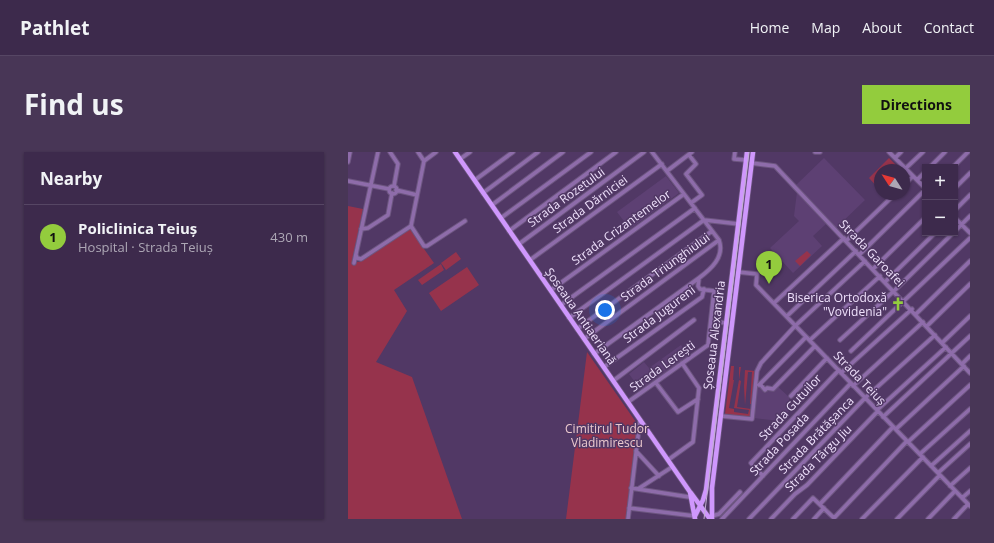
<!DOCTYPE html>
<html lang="en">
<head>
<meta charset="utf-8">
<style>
  body { margin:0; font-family:"Open Sans",sans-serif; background:#483656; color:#f1f3f6 }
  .controls { position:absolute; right:12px; top:12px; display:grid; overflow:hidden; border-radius:0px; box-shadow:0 1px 3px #0004 }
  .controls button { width:36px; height:36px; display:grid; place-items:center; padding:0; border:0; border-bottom:1px solid #564664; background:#3d2a4c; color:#f1f3f6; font:20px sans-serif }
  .compass { position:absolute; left:526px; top:12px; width:36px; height:36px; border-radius:50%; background:#3d2a4c; box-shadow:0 1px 3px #0004; rotate:306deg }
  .you { position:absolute; left:257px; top:158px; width:14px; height:14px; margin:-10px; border:3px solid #fff; border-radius:50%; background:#1a73e8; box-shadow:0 0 0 6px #1a73e833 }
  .badge { display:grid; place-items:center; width:26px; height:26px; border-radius:50%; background:#93cc3d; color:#111; font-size:13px; font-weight:700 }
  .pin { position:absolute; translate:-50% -33px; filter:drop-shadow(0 1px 2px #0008) }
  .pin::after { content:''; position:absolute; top:21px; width:14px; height:12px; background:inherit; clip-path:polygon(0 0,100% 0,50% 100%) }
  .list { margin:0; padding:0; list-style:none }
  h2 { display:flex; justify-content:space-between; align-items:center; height:52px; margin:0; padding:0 16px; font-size:17px }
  h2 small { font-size:13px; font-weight:400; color:#ada7b5 }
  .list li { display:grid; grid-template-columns:26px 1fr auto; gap:12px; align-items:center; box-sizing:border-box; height:64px; padding:0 16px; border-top:1px solid #564664 }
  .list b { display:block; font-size:15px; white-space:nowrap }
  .list p { margin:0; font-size:13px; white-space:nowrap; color:#ada7b5 }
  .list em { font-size:13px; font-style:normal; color:#ada7b5 }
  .map { position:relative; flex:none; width:622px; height:367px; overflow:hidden; border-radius:0px }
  header { display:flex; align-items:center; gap:24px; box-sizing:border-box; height:56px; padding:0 20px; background:#3d2a4c; border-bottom:1px solid #564664 }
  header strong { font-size:19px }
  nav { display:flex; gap:22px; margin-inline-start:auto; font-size:14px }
  .intro { display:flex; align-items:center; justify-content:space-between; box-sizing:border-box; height:96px; padding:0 24px }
  h1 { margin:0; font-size:28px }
  .button { padding:10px 18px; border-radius:0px; background:#93cc3d; color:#111; font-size:14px; font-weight:700 }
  main { display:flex; gap:24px; padding:0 24px }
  aside { flex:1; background:#3d2a4c; border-radius:0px; box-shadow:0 1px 3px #0004 }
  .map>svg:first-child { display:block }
  .built { fill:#5d4073 }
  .green { fill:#96334c }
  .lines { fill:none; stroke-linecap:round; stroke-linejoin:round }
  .minor-casing { stroke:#6d5680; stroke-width:5.5 }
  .major-casing { stroke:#6d5680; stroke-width:6 }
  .minor { stroke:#8e6caa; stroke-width:3.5 }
  .major { stroke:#cf97fc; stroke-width:4.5 }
  .tram { stroke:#c2b0d1; stroke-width:1 }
  .labels { text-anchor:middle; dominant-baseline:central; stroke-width:3; stroke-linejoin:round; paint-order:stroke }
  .street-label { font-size:12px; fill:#efe1fc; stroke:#513865 }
  .poi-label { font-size:12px; fill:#efe1fc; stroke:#513865; text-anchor:end }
  .park-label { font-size:12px; fill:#ebc9ce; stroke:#513865 }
</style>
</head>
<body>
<header>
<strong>Pathlet</strong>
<nav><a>Home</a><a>Map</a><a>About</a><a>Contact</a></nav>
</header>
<div class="intro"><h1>Find us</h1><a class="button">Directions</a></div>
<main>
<aside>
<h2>Nearby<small></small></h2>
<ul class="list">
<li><span class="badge">1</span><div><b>Policlinica Teiuș</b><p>Hospital · Strada Teiuș</p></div><em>430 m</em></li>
</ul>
</aside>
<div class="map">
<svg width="622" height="367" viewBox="0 0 622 367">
  <rect width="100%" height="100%" fill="#513865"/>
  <path class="built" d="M476,6L517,48L488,76L447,34Z
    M318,24L331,41L282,77L269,60Z
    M449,40L478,72L465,84L474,94L445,121L422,96L451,69L446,64Z
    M333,193L341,204L293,238L281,222L296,210L301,216Z
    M413,234L417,238L427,237L429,234L441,245V249L446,254L432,269L406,266L409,236Z"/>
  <path class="green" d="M541,6L553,18H532V38L521,26Z
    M0,54L15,57L4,109L11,110L62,77L86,111L46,138L59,159L28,210L64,225L114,367H0Z
    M459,99L463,103L452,114L447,109Z
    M108,100L113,107L98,118L93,111Z
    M93,112L96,118L74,133L70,128Z
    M119,115L131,133L93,159L81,141Z
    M239,200L290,273L278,367H218Z
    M383,214H386L385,228H386L381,256L386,257V260L400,262L401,258L386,256L391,228V215H393L391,228L393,229L389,255L403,257L402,265L377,262Z
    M397,218L407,219L405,235L407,237H405L403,252H402L404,220H400L397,253L396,235Z"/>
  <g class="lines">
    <g class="minor-casing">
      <path id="minor" d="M42,0L50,12L46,34
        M387,0L386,7L398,8
        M467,0H472
        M541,0L577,36
        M341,3L348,12L338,22L354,43L343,51
        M547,6L553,0
        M112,7L122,0
        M76,9L88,0
        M0,10L2,0
        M403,11L427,14L622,221
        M582,15L597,0
        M605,15L620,0
        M558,16L575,0
        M319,19L344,0
        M127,28L165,0
        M569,28L577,20
        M0,29L41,37
        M556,33L565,24
        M41 38a4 4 0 1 1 8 0a4 4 0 1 1-8 0Z
        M607,36L622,21
        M48,38L69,43
        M135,41L190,0
        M144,53L215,0
        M607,58L622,43
        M153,66L243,0
        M607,66L622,81
        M356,68L391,72
        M63,74L76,94H79L117,69
        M13,77L20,76L40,63L44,41
        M161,79L268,0
        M607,79L622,64
        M498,89L547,42
        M171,92L296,0
        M8,103L9,106L13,107L63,74L76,9L70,0
        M511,103L577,38
        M182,108L314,12
        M6,111L30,0
        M525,117L577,66
        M390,120L409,122L408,133L622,354
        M537,130L587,81
        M203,138L336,42
        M426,151L496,86
        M213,153L347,56
        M568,162L622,109
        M439,164L508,99
        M221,166L356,68
        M363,169L378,171
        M579,174L622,132
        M229,177L364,79
        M236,187L371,88
        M462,188L532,124
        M492,188L547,138L605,81
        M594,191L622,164
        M503,199L622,86
        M246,202L351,126
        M614,212L622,204
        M256,215L354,145L356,137
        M493,221L564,157
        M265,229L346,168
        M308,231L330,260L350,247
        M412,232L417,238L419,236L425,237L467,194
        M411,233L458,185
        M505,234L575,170
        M443,244L479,206
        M280,250L360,193L366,139L352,137L350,134L351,126C363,117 377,105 371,88L304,0
        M529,258L598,195
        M373,264L404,267L409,219L413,211L446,175L517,109
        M535,265L622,184
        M548,277L616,214
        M560,290L622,233
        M288,299L311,324
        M572,302L622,257
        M320,308L345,290L351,236L334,211
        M583,314L622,279
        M590,321L622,292
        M415,324L403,311L491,218
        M602,334L622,316
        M283,336L341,345L343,344
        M290,337L324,315
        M614,346L622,339
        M472,352L545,275
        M281,356L347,364
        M364,364L371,362L392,340
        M486,366L559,289
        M280,367L292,268
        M374,367L503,231
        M401,367L517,246L587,183
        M423,367L447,342L459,333L530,259
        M445,367L465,346L486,366
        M466,367L476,356
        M514,367L575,305
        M549,367L592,323
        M580,367L607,339
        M606,367L620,352"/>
    </g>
    <g class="major-casing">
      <path id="major" d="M107,0L342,340L347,367
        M343,341L362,367
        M347,364L355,348L358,338L399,0
        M364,367V336L405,0"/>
    </g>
    <use href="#minor" class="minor"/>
    <use href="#major" class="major"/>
    <path class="tram" d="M356,367L401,0"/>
  </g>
  <defs>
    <g id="church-bare" transform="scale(1.08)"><path d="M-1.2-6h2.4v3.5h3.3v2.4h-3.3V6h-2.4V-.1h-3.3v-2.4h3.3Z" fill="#93cc3d" stroke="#513865" stroke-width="2.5" paint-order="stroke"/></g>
  </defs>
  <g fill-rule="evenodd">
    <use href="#church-bare" x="550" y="152"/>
  </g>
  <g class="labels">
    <g class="street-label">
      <text transform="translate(218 45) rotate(-36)">Strada Rozetului</text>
      <text transform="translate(242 52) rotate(-36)">Strada Dărniciei</text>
      <text transform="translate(273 75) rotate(-36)">Strada Crizantemelor</text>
      <text transform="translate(524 101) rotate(46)">Strada Garoafei</text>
      <text transform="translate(317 115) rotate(-36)">Strada Triunghiului</text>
      <text transform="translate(311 162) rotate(-37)">Strada Jugureni</text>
      <text transform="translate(233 164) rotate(55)">Șoseaua Antiaeriană</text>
      <text transform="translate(366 183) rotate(-83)">Șoseaua Alexandria</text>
      <text transform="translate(314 214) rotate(-36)">Strada Lerești</text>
      <text transform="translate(512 226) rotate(46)">Strada Teiuș</text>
      <text transform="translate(442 255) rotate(-47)">Strada Gutuilor</text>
      <text transform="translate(468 283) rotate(-46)">Strada Brătășanca</text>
      <text transform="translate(431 292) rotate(-47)">Strada Posada</text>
      <text transform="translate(470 306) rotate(-45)">Strada Târgu Jiu</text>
    </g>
    <g class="poi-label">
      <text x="539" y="145">Biserica Ortodoxă<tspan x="539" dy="14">"Vovidenia"</tspan></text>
    </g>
    <g class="park-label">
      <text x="259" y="276">Cimitirul Tudor<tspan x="259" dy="14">Vladimirescu</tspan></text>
    </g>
  </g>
</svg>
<div class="controls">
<button>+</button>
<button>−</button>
</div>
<svg class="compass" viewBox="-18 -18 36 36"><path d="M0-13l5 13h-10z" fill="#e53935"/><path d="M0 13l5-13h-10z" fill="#ada7b5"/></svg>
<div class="you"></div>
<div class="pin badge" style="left:421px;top:132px">1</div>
</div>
</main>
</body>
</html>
